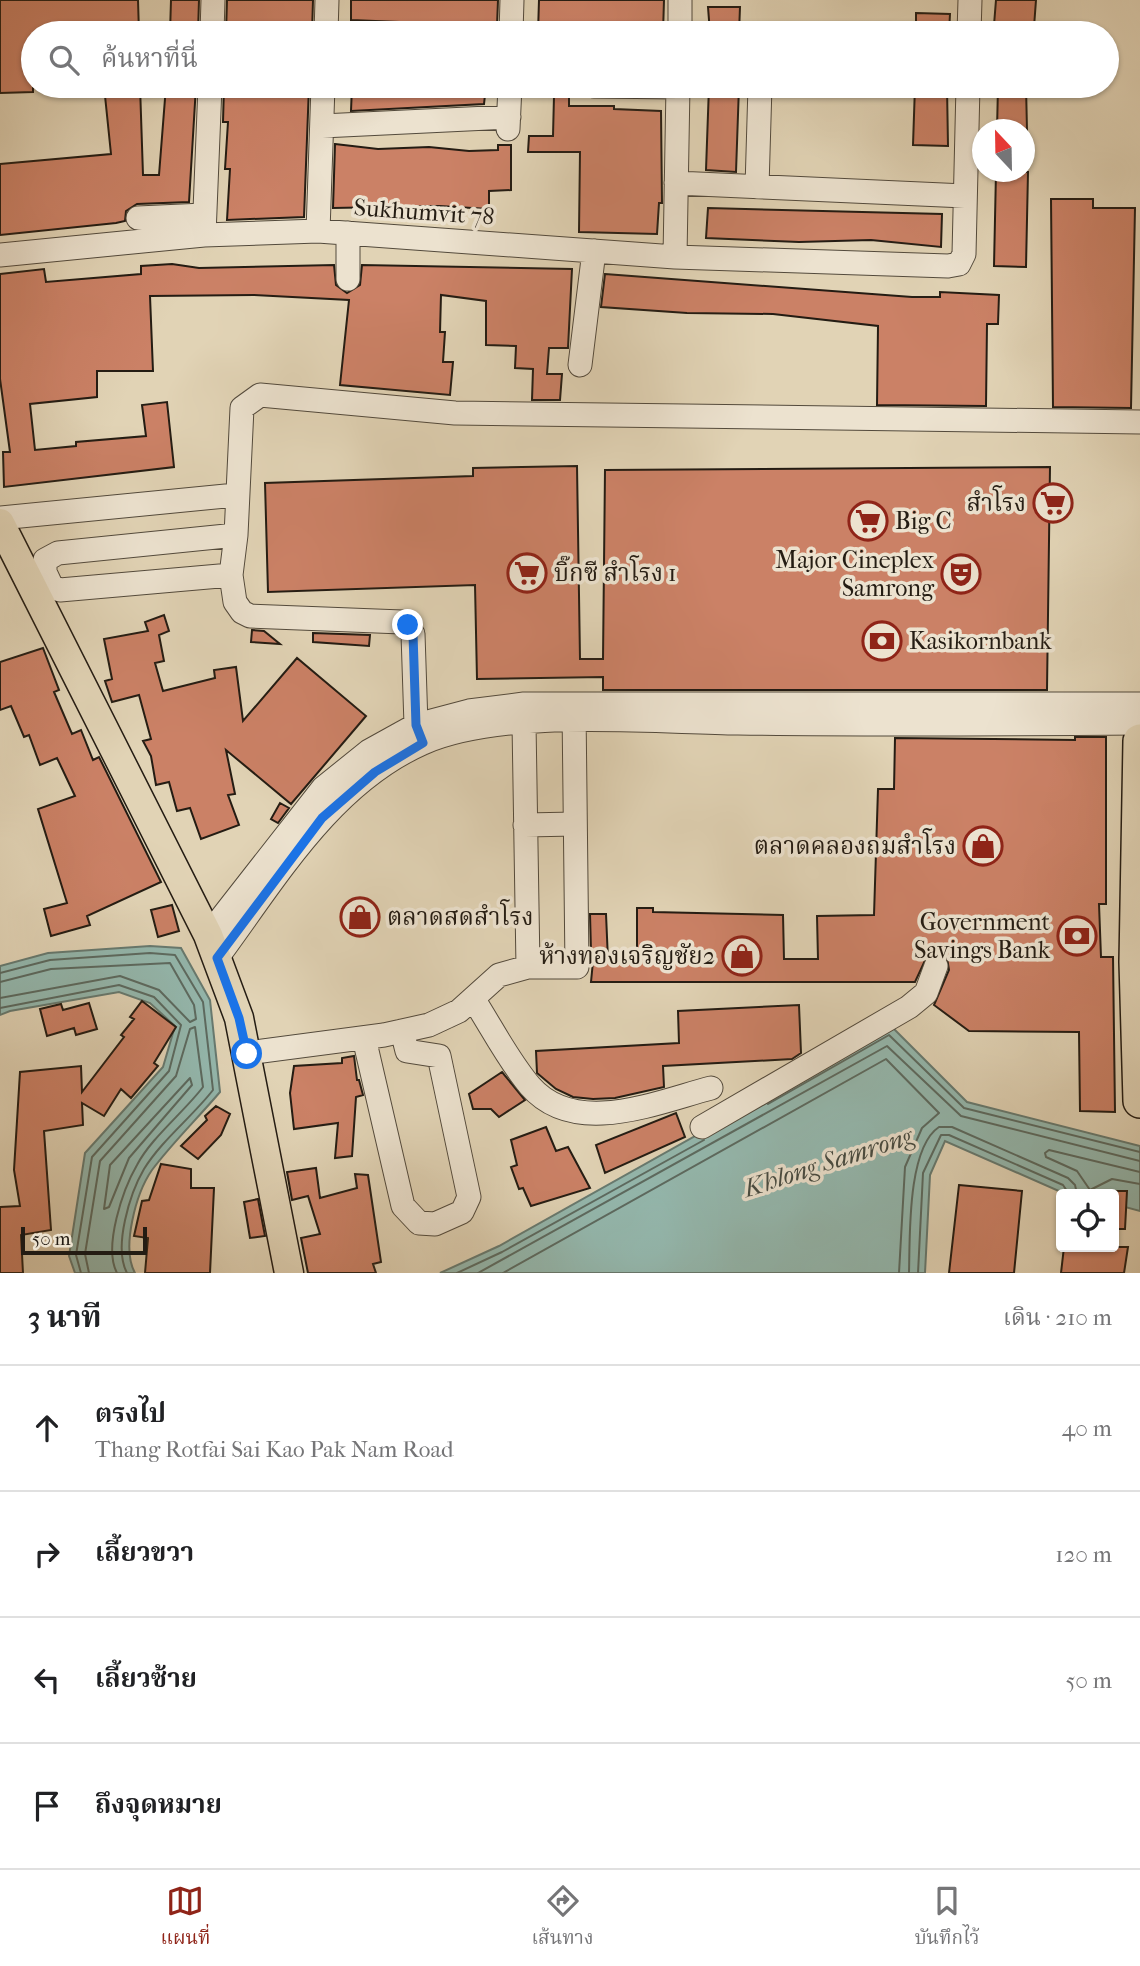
<!DOCTYPE html>
<html lang="th">
<head>
<meta charset="utf-8">
<style>
  body { margin:0; font-family:"IM FELL French Canon","Noto Serif Thai",serif; background:#f6f6f6; color:#202124 }
  .controls { position:absolute; right:21px; bottom:21px; display:grid; overflow:hidden; border-radius:7px; box-shadow:0 2px 5px #0004 }
  .controls button { width:63px; height:63px; display:grid; place-items:center; padding:0; border:0; border-bottom:2px solid #e0e0e0; background:#fff; color:#202124; font:35px sans-serif }
  .compass { position:absolute; left:972px; top:119px; width:63px; height:63px; border-radius:50%; background:#fff; box-shadow:0 2px 5px #0004; rotate:338deg }
  .scale { position:absolute; left:21px; bottom:18px; width:126px; box-sizing:border-box; padding-left:7px; border:4px solid #241c13; border-top:0; font-size:19px; line-height:24px; white-space:nowrap; color:#241c13; -webkit-text-stroke:5px #ece2cf; paint-order:stroke }
  .stop { position:absolute; width:21px; height:21px; margin:-16px; border:5px solid #1a73e8; border-radius:50%; background:#fff }
  .stop.end { background:#1a73e8; border-color:#fff; box-shadow:0 2px 7px #0008 }
  .list { margin:0; padding:0; list-style:none }
  h2 { display:flex; justify-content:space-between; align-items:center; height:91px; margin:0; padding:0 28px; font-size:30px }
  h2 small { font-size:23px; font-weight:400; color:#757577 }
  .list li { display:grid; grid-template-columns:46px 1fr auto; gap:21px; align-items:center; box-sizing:border-box; height:126px; padding:0 28px; border-top:2px solid #e0e0e0 }
  .list b { display:block; font-size:26px; white-space:nowrap }
  .list p { margin:0; font-size:23px; white-space:nowrap; color:#757577 }
  .list em { font-size:23px; font-style:normal; color:#757577 }
  .icon { flex:none; width:38px; height:38px; fill:none; stroke:currentColor; stroke-width:2; stroke-linecap:round; stroke-linejoin:round }
  .map { position:relative; flex:none; width:1140px; height:1273px; overflow:hidden }
  .search { position:absolute; background:#fff; box-shadow:0 2px 5px #0004; left:21px; right:21px; top:21px; height:77px; display:flex; align-items:center; gap:18px; box-sizing:border-box; padding:0 24px; border-radius:38px; color:#757577; font-size:26px }
  .sheet { height:595px; background:#fff }
  nav { display:flex; justify-content:space-around; align-items:center; box-sizing:border-box; height:98px; border-top:2px solid #e0e0e0; background:#fff; font-size:19px; color:#757577 }
  nav a { display:grid; justify-items:center; gap:4px }
  nav .on { color:#8f2418 }
  .map>svg:first-child { display:block }
  .water { fill:#94b8ae; stroke:#677a70; stroke-width:2 }
  .lines { fill:none; stroke-linecap:round; stroke-linejoin:round }
  .shore { stroke:#5c6a60; stroke-width:2 }
  .building { fill:#cb8166; stroke:#241c13; stroke-width:2 }
  .minor-casing { stroke:#534a3c; stroke-width:25 }
  .major-casing { stroke:#241c13; stroke-width:31 }
  .highway-casing { stroke:#241c13; stroke-width:36 }
  .minor { stroke:#ece2cf; stroke-width:23 }
  .major { stroke:#e1d3b5; stroke-width:28 }
  .highway { stroke:#e1d3b5; stroke-width:33 }
  .route { stroke:#1a73e8; stroke-width:9 }
  .labels { text-anchor:middle; dominant-baseline:central; stroke-width:7; stroke-linejoin:round; paint-order:stroke }
  .street-label { font-size:24px; fill:#241c13; stroke:#ece2cf }
  .poi-label { font-size:24px; fill:#241c13; stroke:#ece2cf; text-anchor:end }
  .water-label { font-size:26px; font-style:italic; fill:#464b42; stroke:#ece2cf }
</style>
</head>
<body>
<div class="map">
<svg width="1140" height="1273" viewBox="0 0 1140 1273">
  <rect width="100%" height="100%" fill="#e1d3b5"/>
  <filter id="stains"><feTurbulence type="fractalNoise" baseFrequency=".00286" numOctaves="4"/><feColorMatrix values="0 0 0 0 .2 0 0 0 0 .09 0 0 0 0 .02 0 0 0 .5 -.17"/></filter>
  <radialGradient id="worn" r=".72"><stop offset=".6" stop-color="#630" stop-opacity="0"/><stop offset="1" stop-color="#630" stop-opacity=".3"/></radialGradient>
  <path class="water" d="M150,946L181,948L210,1000L220,1092C198,1118 172,1143 152,1170C136,1193 121,1248 135,1273H75L69,1256L85,1153L163,1067L175,1026L150,1003L119,992L10,1011L0,1015V966L48,953Z
    M891,1026L967,1102L1140,1146V1211L1114,1204V1194L1061,1192L945,1141L930,1175L925,1273H440L499,1246Z"/>
  <g class="lines">
    <path class="shore" d="M0,973L50,960L150,953L175,955L203,1002L213,1090C192,1117 162,1140 144,1169C130,1193 113,1247 127,1273
      M0,982L51,969L170,963L194,1005L196,1019L190,1022L159,990L120,976L0,998
      M0,1008L119,985L154,997L181,1025L169,1071L92,1157L76,1255L81,1273
      M190,1078L192,1085L129,1158L109,1207L104,1209L110,1165Z
      M768,1104L889,1035L964,1108L1140,1152
      M1140,1172L1049,1150L1045,1153L1046,1157L1077,1171L1090,1190L1112,1179L1140,1184
      M89,1273L85,1254L100,1161L176,1076L190,1029L195,1027L203,1087C184,1112 151,1138 137,1165C123,1189 103,1247 117,1273
      M457,1273L502,1252L704,1140
      M478,1273L887,1046L961,1116L1140,1161
      M503,1273L886,1059L939,1113L922,1128L905,1167L899,1273
      M909,1273C910,1238 907,1148 939,1127H952L1068,1178L1075,1185L1077,1194
      M918,1273L923,1173L941,1135H949L1063,1185L1069,1194"/>
  </g>
  <path class="building" d="M0,0H138L139,33H33V92L0,93Z
    M171,0H199L198,33H170Z
    M227,0H313L312,33H226Z
    M351,0H498L497,26L351,20Z
    M539,0H664L663,33H640V28H609L538,33Z
    M996,0H1036L1034,27H1028L1027,33H997V26L994,25Z
    M708,7H740L739,33H710Z
    M916,13L950,14L949,33H916Z
    M104,86H140L143,175H159L166,86H196L189,202L137,204L126,211L125,221L116,223L0,235V164L111,154Z
    M224,86H309L304,217L227,220L230,169H225L228,122H223Z
    M352,86H486L484,104L351,111Z
    M709,86H739L736,172L706,170Z
    M915,86L947,87L948,146L913,145Z
    M998,86H1026L1027,130H997Z
    M554,96H569V106H614V109L661,111L662,203H659L657,234L579,232L580,152H528L529,136H553Z
    M335,144L378,149L429,147L469,151L498,150V145H511V190L489,191V209L439,206L333,208Z
    M996,172H1028L1026,267L994,266Z
    M1051,199H1093V208H1135L1131,408L1053,407Z
    M708,208L942,214L941,247L871,240L799,242L706,238Z
    M172,264L199,268L334,265L336,285L347,293L360,285L362,265L572,269L568,348H549L547,374H562L560,400H532L533,369L515,368L516,346L486,345V301L441,295L440,332H445L443,362H453L450,395L340,385L349,300L254,295L150,296L153,371H97V397L30,404L35,450L76,446V442L146,436L142,405L167,402L174,467L4,487L3,452H10L0,379V274L44,269L46,282L141,274V266Z
    M605,274L912,297H940V292L999,295L998,324H987L986,406L877,405L878,326L773,314L687,313L601,307Z
    M577,466L580,659H603L605,470L1050,467L1047,690H603V677L477,679L475,585L268,592L265,483L473,476V468Z
    M164,615L169,631L159,635L164,661L155,663L163,691L215,678L214,670L236,667L243,721L297,658L366,716L291,804L226,750L235,794L228,795L239,825L201,839L190,808L177,811L169,782L156,785L151,756L143,741L151,739L139,695L112,702L105,681L112,679L104,639L148,631L145,622Z
    M252,630L264,631L280,644L251,642Z
    M313,633L370,635L369,646L313,642Z
    M43,648L59,690L54,692L72,734L81,730L93,760L99,757L161,882L87,916L90,925L51,936L44,909L67,903L38,809L75,796L57,758L40,765L29,735L24,737L11,706L0,710V662Z
    M1075,737H1106V904H1099L1101,957H1113L1115,1112L1080,1111L1079,1032L969,1031L934,1005L949,970L947,958L940,953L927,956L915,982H591L594,951H591L590,914H606L608,960H637V908H653V912L783,915L784,959H818L817,916L874,915L878,789H894L895,738L1075,740Z
    M280,803L289,808L278,823L271,819Z
    M172,905L179,931L158,937L151,910Z
    M142,1001L176,1027L154,1063L158,1066L131,1098L121,1089L104,1116L82,1103L83,1125L44,1131L51,1230L21,1235L23,1273H0V1207L20,1206L14,1170L20,1072L81,1066L82,1092L124,1037L121,1035L134,1019L130,1017Z
    M89,1003L97,1029L76,1035L74,1028L47,1036L40,1009L61,1004L63,1010Z
    M799,1005L801,1053L792,1059L663,1066L664,1087L615,1098L593,1099L573,1097L556,1089L537,1073L536,1051L679,1043L678,1011Z
    M354,1056L357,1080H359L363,1095L356,1097L352,1156L335,1158L338,1123L294,1129L290,1093L294,1066L342,1063V1058Z
    M502,1072L525,1100L499,1117L491,1109H473L469,1094Z
    M216,1106L230,1114L221,1135L198,1159L181,1146L207,1120L205,1116Z
    M676,1113L685,1137L605,1173L596,1145Z
    M546,1127L556,1151L568,1147L590,1188L531,1206L523,1188L519,1189L511,1167L517,1165L511,1140Z
    M161,1164L191,1169V1188H214L210,1273H145L148,1238L134,1236L142,1201L149,1200Z
    M316,1168L320,1198L357,1188L355,1174L368,1175L381,1262L373,1264L376,1273H308L301,1238L320,1234L308,1196L292,1200L287,1172Z
    M959,1185L1022,1191L1014,1273H949Z
    M1114,1191H1127L1125,1229H1114Z
    M258,1199L265,1236L250,1238L244,1202Z
    M1064,1247H1128L1124,1273H1061Z"/>
  <g class="lines">
    <g class="minor-casing">
      <path id="minor" d="M212,33L213,0
        M326,33L327,0
        M511,33L512,0
        M680,33V0
        M969,33L970,0
        M594,86L678,87
        M322,126L509,117
        M508,129L510,86
        M676,183L965,196
        M757,187L760,86
        M138,218L204,215
        M318,231L323,86
        M348,233V279
        M204,235L210,86
        M0,255L204,235L318,231L675,257L948,266L959,264L964,254L968,86
        M675,257L678,86
        M580,365L594,251
        M0,518L236,495
        M231,575L60,590L52,587L45,572V560L58,553L236,535
        M423,743L416,725L413,634L402,622L250,616L242,612L235,602L231,575L236,535L242,408L260,395L455,413L1140,422
        M525,825L575,824
        M208,935L323,788L369,751L416,725L469,711L524,704H1140
        M217,958C275,880 330,784 423,743C502,708 650,722 738,723C872,725 1006,724 1140,723
        M528,967H577L574,709
        M474,1000C492,1028 508,1060 530,1086C575,1138 657,1102 711,1088
        M364,1038L403,1206L419,1223L435,1224L462,1212L469,1197L439,1056L407,1051L402,1031
        M247,1053L384,1035L429,1025L459,1011L499,975L528,967L524,723
        M702,1127L909,1007L926,993L936,966"/>
    </g>
    <g class="major-casing">
      <path id="major" d="M0,523L208,935L239,1018L289,1273"/>
    </g>
    <g class="highway-casing">
      <path id="highway" d="M1140,741L1136,962L1140,1101"/>
    </g>
    <use href="#minor" class="minor"/>
    <use href="#major" class="major"/>
    <use href="#highway" class="highway"/>
  </g>
  <g class="lines">
    <path class="route" d="M247,1054L239,1018L217,958L322,818L375,772L423,743L416,725L413,634L408,625"/>
  </g>
  <defs>
    <g id="supermarket-ring" transform="scale(2.0125)"><circle r="9.5" fill="#ece2cf" stroke="#8f2418" stroke-width="1.5"/><path d="M-6-5.5h2.5l.6 2H6L4.5 2H-2.5L-4.4-4H-6ZM-1.5 3.2a1.3 1.3 0 1 0 .1 0ZM3 3.2a1.3 1.3 0 1 0 .1 0Z" fill="#8f2418"/></g>
    <g id="theatre-ring" transform="scale(2.0125)"><circle r="9.5" fill="#ece2cf" stroke="#8f2418" stroke-width="1.5"/><path d="M-5-5.5Q0-4 5-5.5V0Q5 5 0 6Q-5 5-5 0ZM-3.3-2.5H-1v1.5H-3.3ZM1-2.5H3.3v1.5H1ZM-2.8 1Q0 5.5 2.8 1Z" fill="#8f2418"/></g>
    <g id="bank-ring" transform="scale(2.0125)"><circle r="9.5" fill="#ece2cf" stroke="#8f2418" stroke-width="1.5"/><path d="M-6-4H6V4H-6ZM0-2.3a2.3 2.3 0 1 0 0 4.6a2.3 2.3 0 1 0 0-4.6Z" fill="#8f2418"/></g>
    <g id="shop-ring" transform="scale(2.0125)"><circle r="9.5" fill="#ece2cf" stroke="#8f2418" stroke-width="1.5"/><path d="M-5-2.5h2.3a2.7 3.5 0 0 1 5.4 0H5L5.5 6h-11ZM-1.5-2.5h3a1.5 2.3 0 0 0-3 0Z" fill="#8f2418"/></g>
  </defs>
  <g fill-rule="evenodd">
    <use href="#supermarket-ring" x="1053" y="503"/>
    <use href="#supermarket-ring" x="868" y="521"/>
    <use href="#supermarket-ring" x="527" y="573"/>
    <use href="#theatre-ring" x="961" y="574"/>
    <use href="#bank-ring" x="882" y="641"/>
    <use href="#shop-ring" x="983" y="846"/>
    <use href="#shop-ring" x="360" y="917"/>
    <use href="#bank-ring" x="1077" y="936"/>
    <use href="#shop-ring" x="742" y="956"/>
  </g>
  <g class="labels">
    <g class="street-label">
      <text transform="translate(424 212) rotate(4)">Sukhumvit 78</text>
    </g>
    <g class="poi-label">
      <text x="1026" y="503">สำโรง</text>
      <text x="895" y="521" text-anchor="start">Big C</text>
      <text x="934" y="560">Major Cineplex<tspan x="934" dy="28">Samrong</tspan></text>
      <text x="554" y="573" text-anchor="start">บิ๊กซี สำโรง 1</text>
      <text x="909" y="641" text-anchor="start">Kasikornbank</text>
      <text x="956" y="846">ตลาดคลองถมสำโรง</text>
      <text x="387" y="917" text-anchor="start">ตลาดสดสำโรง</text>
      <text x="1050" y="922">Government<tspan x="1050" dy="28">Savings Bank</tspan></text>
      <text x="715" y="956">ห้างทองเจริญชัย2</text>
    </g>
    <g class="water-label">
      <text transform="translate(828 1162) rotate(-18)">Khlong Samrong</text>
    </g>
  </g>
  <rect width="100%" height="100%" filter="url(#stains)"/>
  <rect width="100%" height="100%" fill="url(#worn)"/>
</svg>
<div class="controls">
<button><svg class="icon" aria-label="locate" viewBox="0 0 24 24"><circle cx="12" cy="12" r="6"/><path d="M12 2v4M12 18v4M2 12h4M18 12h4"/></svg></button>
</div>
<svg class="compass" viewBox="-18 -18 36 36"><path d="M0-13l5 13h-10z" fill="#e53935"/><path d="M0 13l5-13h-10z" fill="#757577"/></svg>
<div class="scale">50 m</div>
<div class="stop" style="left:247px;top:1054px"></div>
<div class="stop end" style="left:408px;top:625px"></div>
<div class="search"><svg class="icon" aria-label="search" viewBox="0 0 24 24"><circle cx="10" cy="10" r="6"/><path d="M15 15l6 6"/></svg>ค้นหาที่นี่</div>
</div>
<section class="sheet">
<h2>3 นาที<small>เดิน · 210 m</small></h2>
<ul class="list">
<li><svg class="icon" aria-label="ahead" viewBox="0 0 24 24"><path d="M12 20V5M6 11l6-6 6 6"/></svg><div><b>ตรงไป</b><p>Thang Rotfai Sai Kao Pak Nam Road</p></div><em>40 m</em></li>
<li><svg class="icon" aria-label="right" viewBox="0 0 24 24"><path d="M7 20v-9h11M14 6l5 5-5 5"/></svg><div><b>เลี้ยวขวา</b></div><em>120 m</em></li>
<li><svg class="icon" aria-label="left" viewBox="0 0 24 24"><path d="M17 20v-9H6M10 6l-5 5 5 5"/></svg><div><b>เลี้ยวซ้าย</b></div><em>50 m</em></li>
<li><svg class="icon" aria-label="arrive" viewBox="0 0 24 24"><path d="M6 21V4h12l-3 4 3 4H6"/></svg><div><b>ถึงจุดหมาย</b></div></li>
</ul>
</section>
<nav>
<a class="on"><svg class="icon" aria-label="map" viewBox="0 0 24 24"><path d="M3 6l6-2 6 2 6-2v14l-6 2-6-2-6 2zM9 4v14M15 6v14"/></svg>แผนที่</a>
<a><svg class="icon" aria-label="directions" viewBox="0 0 24 24"><path d="M12 3l9 9-9 9-9-9zM9 14v-3h6M13 9l2 2-2 2"/></svg>เส้นทาง</a>
<a><svg class="icon" aria-label="saved" viewBox="0 0 24 24"><path d="M7 4h10v16l-5-4-5 4z"/></svg>บันทึกไว้</a>
</nav>
</body>
</html>
